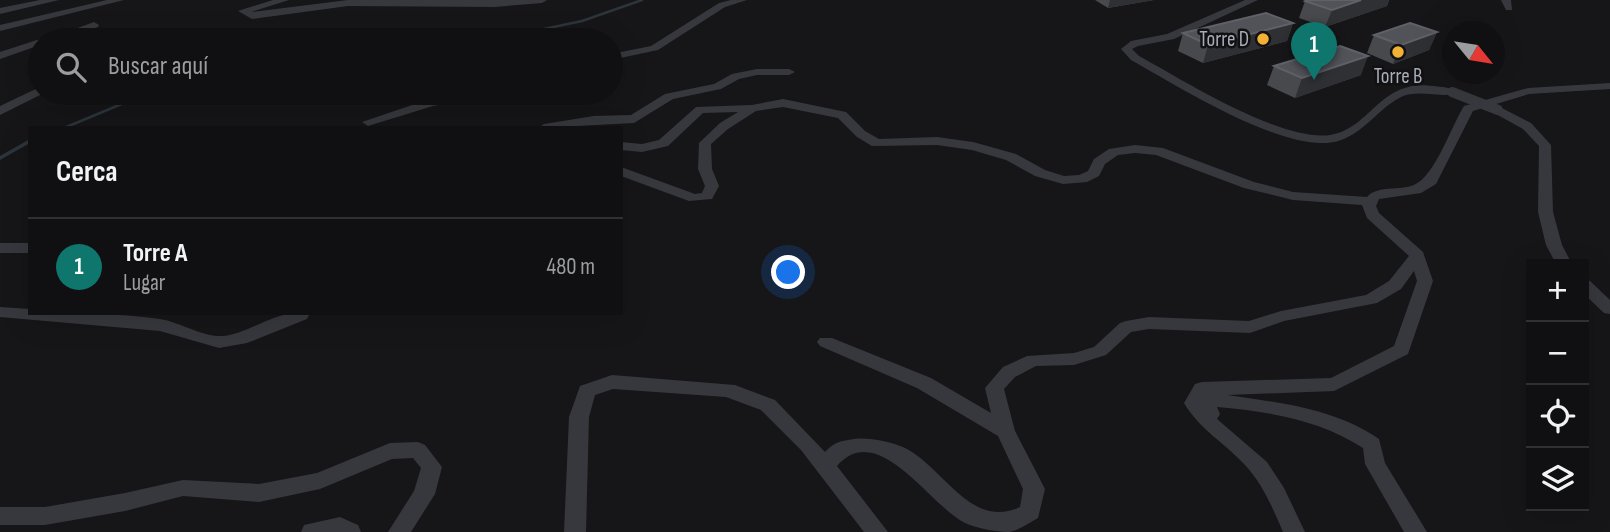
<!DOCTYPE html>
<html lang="es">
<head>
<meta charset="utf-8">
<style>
  body { margin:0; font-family:"Sofia Sans Condensed",sans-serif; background:#19191b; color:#f1f3f6 }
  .controls { position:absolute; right:21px; bottom:21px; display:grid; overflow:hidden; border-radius:0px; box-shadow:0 7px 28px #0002 }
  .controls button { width:63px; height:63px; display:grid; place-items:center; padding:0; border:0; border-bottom:2px solid #303032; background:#101012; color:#f1f3f6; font:35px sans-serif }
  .compass { position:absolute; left:1442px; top:21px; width:63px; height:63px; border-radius:50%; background:#101012; box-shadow:0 7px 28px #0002; rotate:120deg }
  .you { position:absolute; left:789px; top:273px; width:24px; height:24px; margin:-18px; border:5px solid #fff; border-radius:50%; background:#1a73e8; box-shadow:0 0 0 10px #1a73e833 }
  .badge { display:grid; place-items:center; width:46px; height:46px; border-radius:50%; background:#0f766e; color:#fff; font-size:23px; font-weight:700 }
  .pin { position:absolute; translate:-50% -58px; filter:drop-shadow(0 2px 4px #0008) }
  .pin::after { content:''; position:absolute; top:37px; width:24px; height:21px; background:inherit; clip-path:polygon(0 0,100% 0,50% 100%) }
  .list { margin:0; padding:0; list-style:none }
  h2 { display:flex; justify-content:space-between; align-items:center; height:91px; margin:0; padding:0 28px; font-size:30px }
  h2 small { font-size:23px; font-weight:400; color:#9c9d9f }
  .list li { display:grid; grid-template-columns:46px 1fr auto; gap:21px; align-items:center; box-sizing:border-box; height:98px; padding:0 28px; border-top:2px solid #303032 }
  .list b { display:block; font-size:26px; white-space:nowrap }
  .list p { margin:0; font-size:23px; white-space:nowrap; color:#9c9d9f }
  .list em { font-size:23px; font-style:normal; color:#9c9d9f }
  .icon { flex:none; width:38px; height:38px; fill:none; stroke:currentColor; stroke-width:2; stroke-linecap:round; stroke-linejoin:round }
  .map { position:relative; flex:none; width:1610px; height:532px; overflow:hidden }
  .search { position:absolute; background:#101012; box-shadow:0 7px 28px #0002; left:28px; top:28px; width:595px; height:77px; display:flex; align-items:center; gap:18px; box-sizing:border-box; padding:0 24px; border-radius:38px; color:#9c9d9f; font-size:26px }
  .panel { position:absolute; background:#101012; box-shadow:0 7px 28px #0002; left:28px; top:126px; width:595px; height:189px; border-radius:0px }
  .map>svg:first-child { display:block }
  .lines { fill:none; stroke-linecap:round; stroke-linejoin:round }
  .stream-far1 { stroke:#2c353c; stroke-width:2.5 }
  .stream { stroke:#2c353c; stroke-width:3.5 }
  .minor { fill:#37383d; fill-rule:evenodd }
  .minor-bridge { stroke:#37383d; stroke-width:10 }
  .wall { fill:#47494d }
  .shaded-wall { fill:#2f3033 }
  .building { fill:#525359; stroke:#5f6168; stroke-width:2 }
  .poi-dot { fill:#f2b134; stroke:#111113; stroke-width:2.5 }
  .labels { text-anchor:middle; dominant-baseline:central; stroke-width:5; stroke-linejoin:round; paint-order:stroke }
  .far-poi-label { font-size:21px; fill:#a8adb8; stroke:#111113; text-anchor:end }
</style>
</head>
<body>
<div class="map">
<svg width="1610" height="532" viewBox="0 0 1610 532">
  <rect width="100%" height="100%" fill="#161618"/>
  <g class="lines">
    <path class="stream-far1" d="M491,40L582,21L642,0
      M64,128L148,93"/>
    <path class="stream" d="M0,158L30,141"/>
    <path class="minor" d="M40,0H59L0,14V8Z
      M107,0H124L0,31V25Z
      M273,0H289L251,12L348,0H547L542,3L494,7L348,6L252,19L238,11Z
      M731,0H747L725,7L658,50L611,60V54L651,46L719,3Z
      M1245,0H1258L1174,39L1138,46L1132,49L1139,56C1183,80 1281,142 1330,135C1371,129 1379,79 1433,86C1441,87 1451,87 1458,92C1447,100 1419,88 1401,97C1379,108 1366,131 1341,140C1292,159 1176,85 1131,60L1121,49L1131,41L1167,34Z
      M1501,0H1511L1512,10H1506Z
      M94,22L99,25L98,27L59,40H45Z
      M40,39L44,40H40V45L0,59V52Z
      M757,69H789L795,72L789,75H757L739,79L721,89L673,99L634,123L538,128L544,124L594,116L631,115L665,94L714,84L732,74Z
      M1610,83V89L1529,94L1473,111L1436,184L1421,193L1379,199L1376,206L1379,213L1423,252L1433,281L1408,354L1334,391L1227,395C1281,403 1333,408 1379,439L1385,463L1427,532H1404L1365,464L1363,448C1321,420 1266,411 1217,407L1220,414L1217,419L1267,462L1284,488L1305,532H1283C1273,509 1263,484 1245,465C1225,443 1200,430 1184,403L1195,384L1202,382L1331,378L1394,346L1417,281L1414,271L1401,289L1377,303L1284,321L1250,333L1149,329L1131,332L1106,355L1074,365L1036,366L1015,377L1004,389L1015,431L1045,489L1038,518C1029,523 1018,531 1008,532C997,532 975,528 965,523C931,507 878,418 837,466L888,532H864L801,450L761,410L726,397L613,389L595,395L589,417L586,532H564L569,417L580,386L612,375L735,385L775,400L825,452C834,442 841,441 854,439C869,437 893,442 907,449C944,469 972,530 1020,507L1023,489L998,436L917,388L820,346L817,342L820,338H832L931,378L991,413L985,388L1003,367L1027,356L1074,353L1094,347L1120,323L1126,321L1149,317L1249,321L1281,311L1366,295L1389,281L1409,256L1367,218L1362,205L1293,200L1244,188L1156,155L1135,153L1118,155L1105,164L1099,176L1087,182L1063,184L1035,176L1006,160L972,150L937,145L872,146L857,137L838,118L783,107L756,111L728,129L711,144L712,169L719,186L712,199L689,201L621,176V167L695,194L702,193L705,186L698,169L699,143L720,123L738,112L703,113L668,146L642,152L621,150V142L642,144L659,140L696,107L752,105L783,99L846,112L865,131L879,139L937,137L973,142L1016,154L1045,170L1064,176L1079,175L1088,171L1094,159L1109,149L1135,145L1163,148L1254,182L1293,192L1367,197C1377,185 1400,191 1414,185C1435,176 1451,127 1464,106L1528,88Z
      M40,87V93H44L0,115V106Z
      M471,93H497L491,96L433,106L368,126L362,122L427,100Z
      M1498,106L1531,123L1551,145L1553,212L1562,245L1572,264H1556L1546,245L1538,212L1539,146L1523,129L1494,113L1492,110Z
      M0,243H30V253H0Z
      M1584,280L1590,281L1610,300V314L1604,313L1584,294Z
      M0,307L30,309V313C73,313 117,313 160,319C180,322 202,337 222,336C250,334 283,305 309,315L307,319L247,343L219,348L160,331L0,317Z
      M418,442L425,445L442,467L435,494L411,532H388L414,491L421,468L413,458L392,459L320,489L259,502L183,496L125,511L45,525H0V507H45L125,493L183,480L259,484L317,473L390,443Z
      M340,517L358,525L361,532H301L304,525Z"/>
    <path class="minor-bridge" d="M1452,92L1498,110"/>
  </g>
  <path class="wall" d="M1095,0H1154L1108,8Z
    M1307,0H1389L1387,6L1325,27L1299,18L1305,1Z
    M1293,23L1287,41L1203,63L1178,51L1183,33Z
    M1437,32L1429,50L1393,64L1367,53L1374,35Z
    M1274,66L1361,75L1295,98L1267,85Z"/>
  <path class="shaded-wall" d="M1110,0H1154L1108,8Z
    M1361,0H1389L1387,6L1325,27L1332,10Z
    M1293,23L1287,41L1203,63L1208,45Z
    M1437,32L1429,50L1393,64L1401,45Z
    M1368,56L1361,75L1295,98L1302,78Z"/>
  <path class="building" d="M1307,0H1361L1332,10L1305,1Z
    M1266,13L1293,23L1208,45L1183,33Z
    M1410,23L1437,32L1401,45L1374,35Z
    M1340,46L1368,56L1302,78L1274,66Z"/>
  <g class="poi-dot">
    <circle cx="1263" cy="39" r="7"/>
    <circle cx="1398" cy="52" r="7"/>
  </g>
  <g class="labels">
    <g class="far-poi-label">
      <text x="1249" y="39">Torre D</text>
      <text x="1398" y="76" text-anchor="middle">Torre B</text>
    </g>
  </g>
</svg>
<div class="controls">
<button>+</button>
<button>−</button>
<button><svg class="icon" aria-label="locate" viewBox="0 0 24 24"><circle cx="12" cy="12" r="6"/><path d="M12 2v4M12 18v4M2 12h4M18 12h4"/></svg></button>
<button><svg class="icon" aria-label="layers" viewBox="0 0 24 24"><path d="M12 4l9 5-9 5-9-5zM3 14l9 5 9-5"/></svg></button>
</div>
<svg class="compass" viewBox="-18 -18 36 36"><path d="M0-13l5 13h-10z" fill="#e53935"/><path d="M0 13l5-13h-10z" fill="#9c9d9f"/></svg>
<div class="you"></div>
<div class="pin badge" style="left:1314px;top:80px">1</div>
<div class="search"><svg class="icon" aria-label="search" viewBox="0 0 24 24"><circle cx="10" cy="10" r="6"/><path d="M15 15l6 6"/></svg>Buscar aquí</div>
<section class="panel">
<h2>Cerca<small></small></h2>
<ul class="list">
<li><span class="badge">1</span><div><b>Torre A</b><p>Lugar</p></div><em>480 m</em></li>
</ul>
</section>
</div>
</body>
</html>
